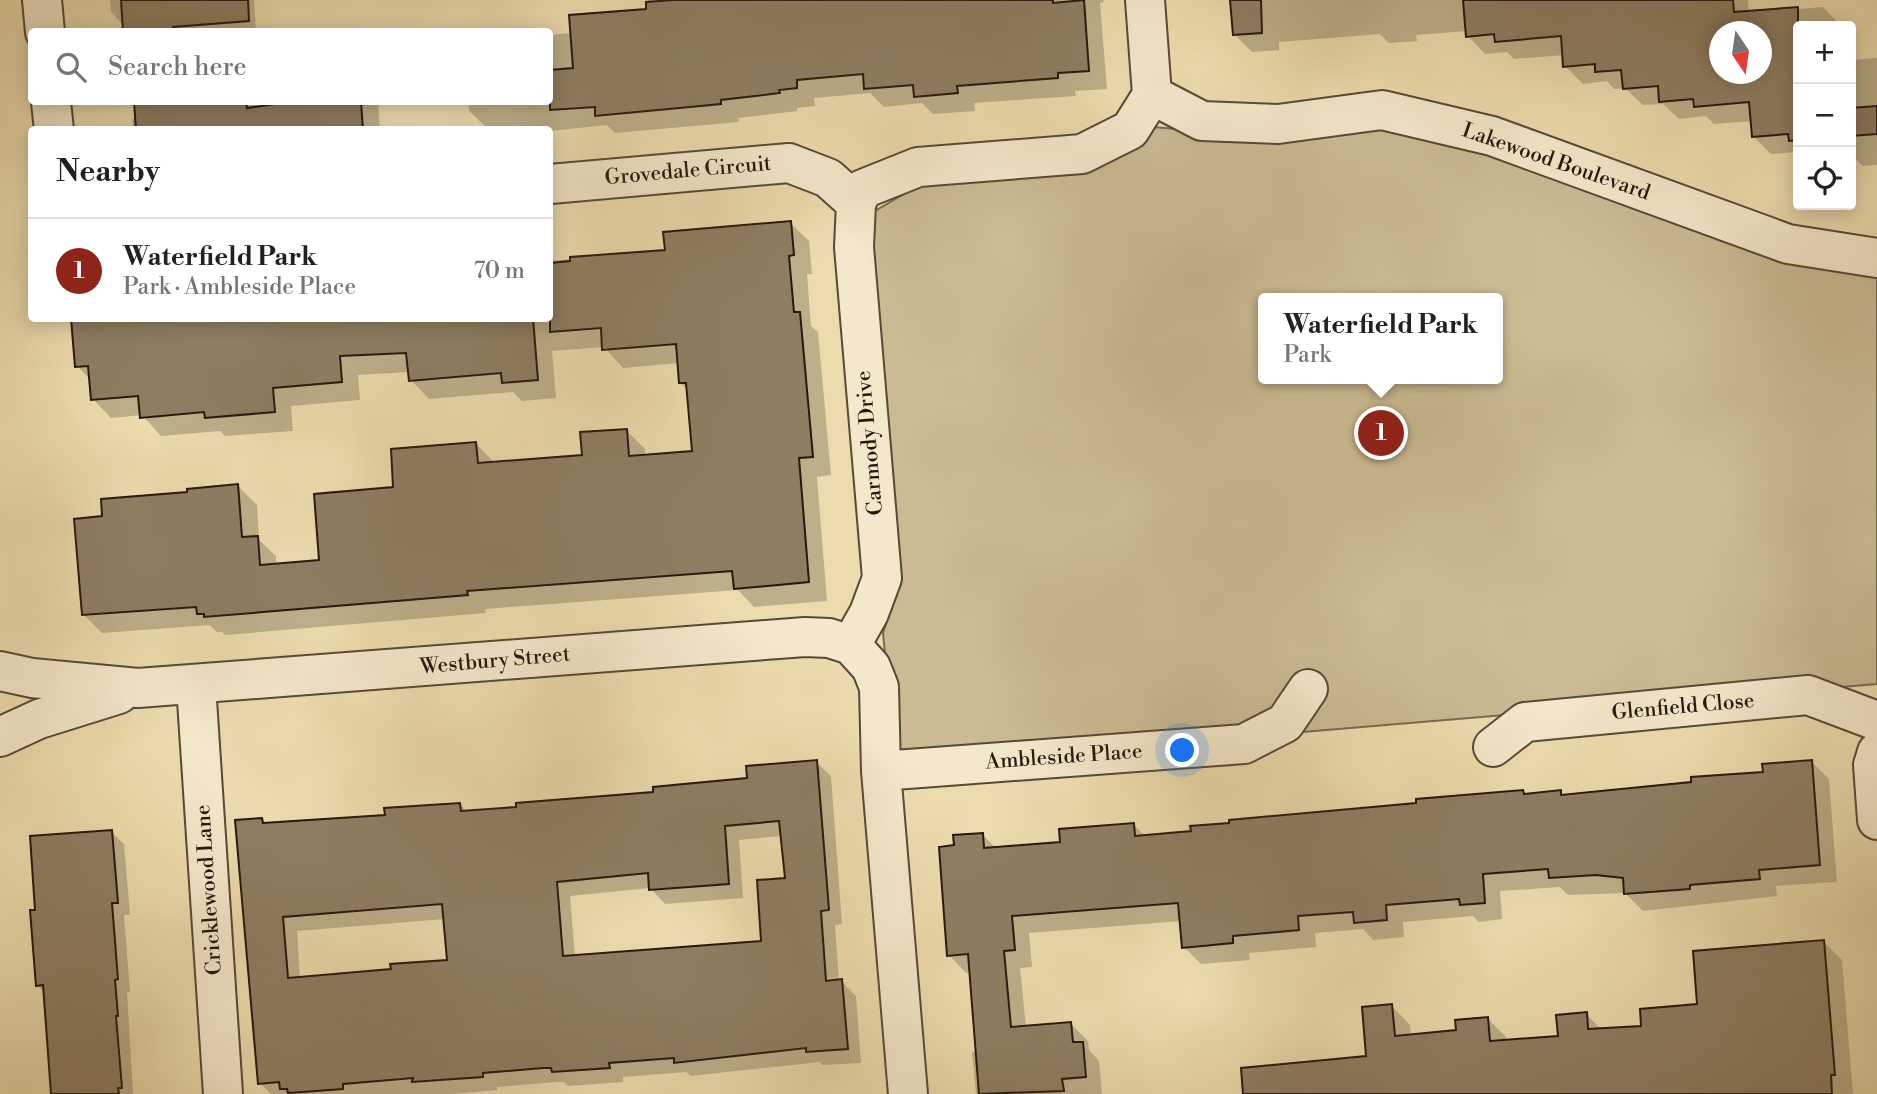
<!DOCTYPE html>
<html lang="en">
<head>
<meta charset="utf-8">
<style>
  body { margin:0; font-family:"Libre Bodoni",serif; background:#f6f6f6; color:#202124 }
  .controls { position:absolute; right:21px; top:21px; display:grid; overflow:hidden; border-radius:7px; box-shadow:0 4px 18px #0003 }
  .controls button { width:63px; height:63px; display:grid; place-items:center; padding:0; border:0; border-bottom:2px solid #e0e0e0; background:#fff; color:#202124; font:35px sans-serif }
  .compass { position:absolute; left:1709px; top:21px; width:63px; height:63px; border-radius:50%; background:#fff; box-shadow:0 4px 18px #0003; rotate:167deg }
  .you { position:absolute; left:1183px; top:751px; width:24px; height:24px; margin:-18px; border:5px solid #fff; border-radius:50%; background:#1a73e8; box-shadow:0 0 0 10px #1a73e833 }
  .badge { display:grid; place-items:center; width:46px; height:46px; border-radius:50%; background:#8f2418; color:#fff; font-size:23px; font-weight:700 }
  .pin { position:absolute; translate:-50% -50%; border:4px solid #fff; box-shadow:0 2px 7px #0006 }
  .popup { position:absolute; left:1258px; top:293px; width:245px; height:91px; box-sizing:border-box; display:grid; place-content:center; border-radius:7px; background:#fff; filter:drop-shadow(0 2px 5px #0005); font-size:23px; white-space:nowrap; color:#757577 }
  .popup b { font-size:26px; color:#202124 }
  .popup::after { content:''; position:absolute; left:50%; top:100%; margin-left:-14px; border:14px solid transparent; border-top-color:#fff }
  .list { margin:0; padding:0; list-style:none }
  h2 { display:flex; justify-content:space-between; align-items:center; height:91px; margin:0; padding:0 28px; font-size:30px }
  h2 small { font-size:23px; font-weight:400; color:#757577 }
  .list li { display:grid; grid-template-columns:46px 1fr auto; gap:21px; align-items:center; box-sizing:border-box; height:105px; padding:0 28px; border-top:2px solid #e0e0e0 }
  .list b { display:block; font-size:26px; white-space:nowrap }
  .list p { margin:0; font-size:23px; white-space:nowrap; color:#757577 }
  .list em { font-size:23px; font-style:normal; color:#757577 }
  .icon { flex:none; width:38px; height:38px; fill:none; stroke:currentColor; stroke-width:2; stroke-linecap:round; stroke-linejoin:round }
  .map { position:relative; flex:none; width:1877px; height:1094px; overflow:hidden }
  .search { position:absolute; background:#fff; box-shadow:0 4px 18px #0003; left:28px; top:28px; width:525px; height:77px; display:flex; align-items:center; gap:18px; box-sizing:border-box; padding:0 24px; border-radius:7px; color:#757577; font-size:26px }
  .panel { position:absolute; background:#fff; box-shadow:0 4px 18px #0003; left:28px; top:126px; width:525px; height:196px; border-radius:7px }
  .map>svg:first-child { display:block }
  .green { fill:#cabb92; stroke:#786a51; stroke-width:2; fill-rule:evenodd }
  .shadow { fill:#0003; fill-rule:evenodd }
  .building { fill:#8d7e62; stroke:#261810; stroke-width:2; fill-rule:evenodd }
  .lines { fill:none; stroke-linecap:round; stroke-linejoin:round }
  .minor-casing { stroke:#584937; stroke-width:42 }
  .minor { stroke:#f3e8ca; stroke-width:38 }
  .labels { text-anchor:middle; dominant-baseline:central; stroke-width:7; stroke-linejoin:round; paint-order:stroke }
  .street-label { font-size:21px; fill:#261810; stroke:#f3e8ca }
</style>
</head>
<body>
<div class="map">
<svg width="1877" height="1094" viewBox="0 0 1877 1094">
  <rect width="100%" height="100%" fill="#ecdcad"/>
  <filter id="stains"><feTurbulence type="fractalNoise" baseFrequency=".00286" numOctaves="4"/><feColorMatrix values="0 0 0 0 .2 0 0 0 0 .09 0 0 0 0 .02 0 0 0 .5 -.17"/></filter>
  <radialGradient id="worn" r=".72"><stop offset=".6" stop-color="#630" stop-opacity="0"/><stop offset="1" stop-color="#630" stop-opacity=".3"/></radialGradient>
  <path class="green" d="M1378,124L1481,149L1877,276V684L896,766L883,633L898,590L867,229L875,211L916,187L1153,127L1283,138ZM1264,298H1498V379H1264Z"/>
  <path class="shadow" d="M110,0H254L256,32H125L124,26L111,12Z
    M648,0H1103L1104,2L1100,3L1107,89L1075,91L1076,96L974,103L975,111L933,114L922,103L884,107L870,93L814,98L815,106L797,108V111L738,118L739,122L615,133L607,125L550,131L513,130L510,127L488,129L469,111V102H550V35L572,33L648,10Z
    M1232,0H1748L1749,13L1823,7L1841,26H1798V152L1771,154L1753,136L1752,121L1714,124L1706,116L1679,119L1663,104L1643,105L1625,88L1614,89L1607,81L1583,84L1565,66L1564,55L1514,59L1507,52L1485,54L1468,36L1467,31L1416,35L1417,41L1389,43L1380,34L1279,42V50L1252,52L1235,35ZM1720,32H1762V74H1720Z
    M1877,58V165L1863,166L1851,155V60Z
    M135,102H378L380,130H133L132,119L137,118Z
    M790,223L809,241L812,274H807L811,326L818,332L831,475L817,477L827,601L754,607L738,590L485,609L486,613L225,635L222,632H217L210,625L102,633L84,615L104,518L189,493L238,486L257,505L259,540L276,556V565L321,562L395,489L476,444L495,463L584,456L626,430L645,449V456L693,453L688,390L680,383L679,363L623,368L604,347L552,351L556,398L522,401L513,392L429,399L411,380L410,372L358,375L360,400L291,406L293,431L225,436L220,431L161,436L142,415L111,418L93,399L91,380L77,366L73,318H550V261L667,251Z
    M1811,761L1829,779L1837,882L1776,886L1777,896L1643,911L1625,893L1568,895L1560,887L1500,891L1502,919L1479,922L1473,916L1403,922L1404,937L1373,940L1363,929L1315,933L1316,947L1249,953L1250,960L1201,964L1184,947L1181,921L1029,933L1032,967L1020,968L1026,1027L1071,1024L1088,1041L1089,1050L1099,1061L1102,1094H976L972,1052L978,1051L971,972L966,973L949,955L956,847L983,835L997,849L1062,843L1134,825L1146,837L1523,792L1526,796L1560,792L1564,796L1765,774Z
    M816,762L831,776L842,924L835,925L839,981H841L856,996L861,1063L822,1065L820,1062L691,1076L686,1072L623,1077V1082L568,1086L564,1082H558L497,1087V1090L451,1094H271L260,1083L262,820L266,824L387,817L460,804L468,813L655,794L749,780ZM782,836L786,879L763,943L575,957L570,896L650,888L665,904L743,898L739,840ZM445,919L449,962L392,971L300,979L297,931Z
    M111,832L124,844L130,915H124L130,992H127L133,1094H53L45,993L37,985V912Z
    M1824,942L1842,960L1853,1094H1245L1368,1058L1392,1006L1410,1025L1411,1036L1458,1032L1488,1019L1506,1037L1507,1041L1560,1037L1586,1014L1602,1030L1643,1027L1699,1006Z"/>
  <path class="building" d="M121,0H248L249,21L173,27L174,32H123Z
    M673,0H1053V3L1084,0L1089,71L1058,73V78L957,86L958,93L914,97L913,85L864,89L863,74L797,80V88L779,90L780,93L721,100V104L595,116V107L550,110V70L573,68L569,15L646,9V2Z
    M1230,0H1261L1262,33L1233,35Z
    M1463,0H1733L1734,12L1798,7V140L1789,141L1788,134L1752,137L1749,102L1694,107L1693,99L1659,102L1658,86L1623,89L1621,70L1595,72V64L1563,67L1561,36L1495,42L1494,34L1466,37ZM1719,32H1761V74H1719Z
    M134,102H246L247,108L289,102H361L363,130H136Z
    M1877,106V134L1851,136V108Z
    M791,221L794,255L789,256L794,312H800L813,457L799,458L809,582L734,589L732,571L467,591L468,595L204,617V614H197L196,607L82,615L74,519L102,516L101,499L187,492V489L238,484L242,537L258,536L260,565L319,560L314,494L393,487L391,449L476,442L478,463L582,455L580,432L627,429L629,456L692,451L686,383H679L676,344L602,350L601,328L550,332V263L570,261V257L665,250L663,232Z
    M71,318H533L538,380L502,383L501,373L409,381L406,353L340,356L342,382L273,388L275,412L205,418L204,412L140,418L138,396L91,400L88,366L75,367Z
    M817,760L829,910L821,911L826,981L842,979L848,1049L806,1052V1048L674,1063V1058L609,1063L610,1068L552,1072L551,1068H543L483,1073V1077L412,1082L413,1078L343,1084V1089L288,1093L287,1089H280L279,1082L258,1084L235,820L262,818L263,823L385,815L384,808L460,803L461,811L516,807V803L653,792V787L747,778L746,766ZM779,821L785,878L757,880L761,941L563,956L557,882L648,873L649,890L729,884L725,826ZM442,904L447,960L390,964L391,969L288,978L283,917Z
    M1812,760L1820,865L1759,870L1760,879L1690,885V889L1624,894L1623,878L1596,875L1549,878L1548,869L1483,874L1485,903L1460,905L1459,899L1386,905L1387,920L1354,923L1353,912L1298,916L1299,930L1233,936V943L1182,948L1178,903L1012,916L1015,950L1004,951L1011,1027L1071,1022L1073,1042H1083L1086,1077L1062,1079L1064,1091L979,1094L968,954L947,956L939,847L954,845L953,835L983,833L984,848L1060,842L1059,829L1134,823L1135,836L1191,831L1190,826L1229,823V820L1416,803V799L1523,790L1524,794L1561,790V795L1691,782V777L1763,772L1762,764Z
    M112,830L118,903H112L118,979L115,980L118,1016H116L122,1088H118L119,1094H51L43,985L36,986L30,910H35L30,836Z
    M1824,940L1835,1075H1831L1832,1094H1243L1241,1068L1366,1056L1362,1007L1392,1004L1395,1036L1456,1030L1455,1020L1488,1017L1490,1041L1558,1036L1556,1015L1587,1012L1588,1029L1641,1026L1640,1009L1697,1004L1693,951Z"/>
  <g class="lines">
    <g class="minor-casing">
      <path id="minor" d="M42,0L45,32
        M1152,95L1202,121L1278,124L1382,110L1492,136L1788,244L1877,258
        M51,102L54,130
        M550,184L789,163L828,178L856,203
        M0,671L32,678L138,688L805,637L829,638L851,645
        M196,685L223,1094
        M0,737L39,719L119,694
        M1493,747L1525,722L1808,695L1877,721
        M1877,752L1873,765L1877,820
        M881,771L1244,744L1285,723L1308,689
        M908,1094L881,771L879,687L871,667L851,645L869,613L882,578L854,247L856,203L863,189L918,167L1082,154L1130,130L1152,95L1145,0"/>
    </g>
    <use href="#minor" class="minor"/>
  </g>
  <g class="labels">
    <g class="street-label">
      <text transform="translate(1556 162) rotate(19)">Lakewood Boulevard</text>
      <text transform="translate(688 171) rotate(-5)">Grovedale Circuit</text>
      <text transform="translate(870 443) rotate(-95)">Carmody Drive</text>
      <text transform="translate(495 661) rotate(-5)">Westbury Street</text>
      <text transform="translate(1683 707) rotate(-5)">Glenfield Close</text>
      <text transform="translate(1064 757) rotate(-4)">Ambleside Place</text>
      <text transform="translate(209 890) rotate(-94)">Cricklewood Lane</text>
    </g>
  </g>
  <rect width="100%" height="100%" filter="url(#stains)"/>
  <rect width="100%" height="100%" fill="url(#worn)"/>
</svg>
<div class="controls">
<button>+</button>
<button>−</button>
<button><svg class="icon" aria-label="locate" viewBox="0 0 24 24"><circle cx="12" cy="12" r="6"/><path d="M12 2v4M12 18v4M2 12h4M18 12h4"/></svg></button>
</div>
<svg class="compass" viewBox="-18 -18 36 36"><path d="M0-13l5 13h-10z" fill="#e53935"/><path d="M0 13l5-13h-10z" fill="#757577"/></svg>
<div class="you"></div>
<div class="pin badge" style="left:1381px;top:433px">1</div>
<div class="popup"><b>Waterfield Park</b>Park</div>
<div class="search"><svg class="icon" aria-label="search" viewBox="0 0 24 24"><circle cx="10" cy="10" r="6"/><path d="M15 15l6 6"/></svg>Search here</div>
<section class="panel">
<h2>Nearby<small></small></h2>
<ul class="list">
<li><span class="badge">1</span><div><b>Waterfield Park</b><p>Park · Ambleside Place</p></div><em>70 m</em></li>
</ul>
</section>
</div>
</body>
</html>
